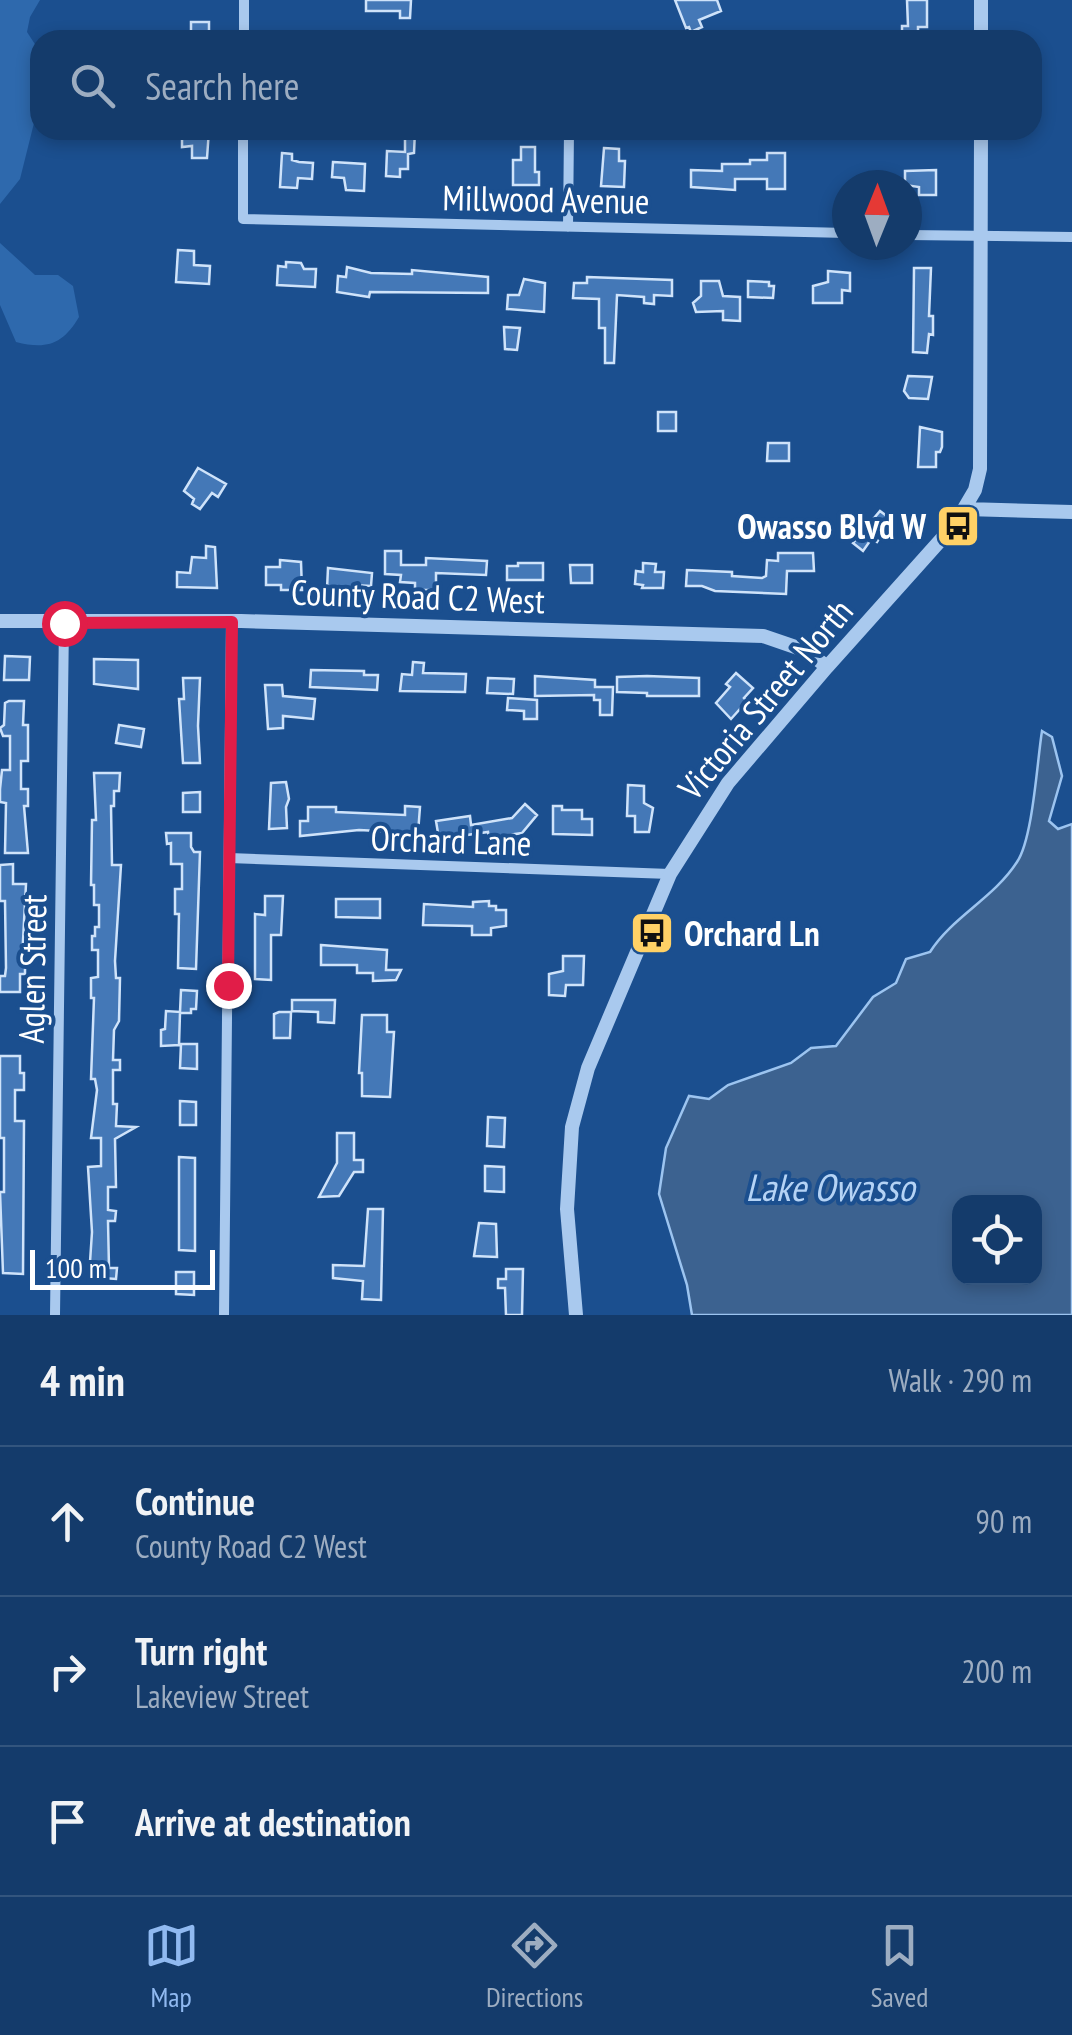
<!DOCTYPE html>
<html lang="en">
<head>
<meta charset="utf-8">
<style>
  body { margin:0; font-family:"PT Sans Narrow",sans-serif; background:#1d4271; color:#f1f3f6 }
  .controls { position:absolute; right:30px; bottom:30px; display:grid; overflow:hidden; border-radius:20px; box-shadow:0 5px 15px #0003 }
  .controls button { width:90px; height:90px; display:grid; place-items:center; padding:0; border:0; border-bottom:2px solid #33557e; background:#143b6b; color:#f1f3f6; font:50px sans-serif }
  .compass { position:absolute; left:832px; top:170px; width:90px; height:90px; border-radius:50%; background:#143b6b; box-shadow:0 5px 15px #0003; rotate:1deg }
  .scale { position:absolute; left:30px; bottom:25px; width:185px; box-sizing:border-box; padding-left:10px; border:5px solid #fff; border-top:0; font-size:28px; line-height:35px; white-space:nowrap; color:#fff; -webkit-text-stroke:8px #1b4f8f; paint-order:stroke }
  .stop { position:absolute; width:30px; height:30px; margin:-22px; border:8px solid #e11d48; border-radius:50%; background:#fff }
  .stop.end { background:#e11d48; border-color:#fff; box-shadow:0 2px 10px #0008 }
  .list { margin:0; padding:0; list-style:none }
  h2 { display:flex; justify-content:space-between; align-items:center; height:130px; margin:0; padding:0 40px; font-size:42px }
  h2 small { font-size:32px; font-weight:400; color:#9dadc1 }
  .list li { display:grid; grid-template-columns:65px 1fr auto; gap:30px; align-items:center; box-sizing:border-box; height:150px; padding:0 40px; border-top:2px solid #33557e }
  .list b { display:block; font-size:38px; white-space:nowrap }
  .list p { margin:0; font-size:32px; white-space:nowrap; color:#9dadc1 }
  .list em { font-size:32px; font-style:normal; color:#9dadc1 }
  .icon { flex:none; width:55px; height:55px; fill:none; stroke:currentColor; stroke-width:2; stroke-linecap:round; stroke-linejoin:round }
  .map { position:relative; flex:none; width:1072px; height:1315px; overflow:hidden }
  .search { position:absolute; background:#143b6b; box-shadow:0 5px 15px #0003; left:30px; right:30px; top:30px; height:110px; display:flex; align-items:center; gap:25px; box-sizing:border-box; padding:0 35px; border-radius:30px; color:#9dadc1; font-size:38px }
  .sheet { height:580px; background:#143b6b }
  nav { display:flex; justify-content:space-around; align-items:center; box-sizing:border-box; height:140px; border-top:2px solid #33557e; background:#143b6b; font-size:28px; color:#9dadc1 }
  nav a { display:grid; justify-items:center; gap:5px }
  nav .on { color:#90b9f0 }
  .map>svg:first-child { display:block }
  .green { fill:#2e69ad }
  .water { fill:#3c6290; stroke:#9cc4f0; stroke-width:2.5; fill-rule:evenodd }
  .building { fill:#4478b7; stroke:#cfe3fa; stroke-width:2.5 }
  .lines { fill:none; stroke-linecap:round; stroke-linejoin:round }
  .minor { stroke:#a9c9ee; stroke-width:10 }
  .tertiary { stroke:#a9c9ee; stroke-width:14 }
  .route { stroke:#e11d48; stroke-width:12 }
  .labels { text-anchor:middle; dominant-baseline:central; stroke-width:8; stroke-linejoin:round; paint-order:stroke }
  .street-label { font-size:35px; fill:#fff; stroke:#1b4f8f }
  .poi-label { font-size:35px; font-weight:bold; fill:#fff; stroke:#1b4f8f; text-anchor:end }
  .water-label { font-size:38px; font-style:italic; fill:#b5d3f5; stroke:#1b4f8f }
</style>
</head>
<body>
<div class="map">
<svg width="1072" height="1315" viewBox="0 0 1072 1315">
  <rect width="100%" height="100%" fill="#1b4f8f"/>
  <path class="green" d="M0,0H40L30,17L27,32L40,52L39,103L20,179L0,204Z
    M0,243L35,275H58L73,286L79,317C63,344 47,350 16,342L0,305Z"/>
  <path class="water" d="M1042,731L1052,737L1062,776L1049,821L1058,829L1072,824V1315H692L687,1285L659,1194L666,1148L689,1096L709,1099L728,1085L791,1063L811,1048L836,1046L873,997L896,983L906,959L930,952C952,917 994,898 1017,862C1033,838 1037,762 1042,731ZM960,1202H1034V1278H960Z"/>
  <path class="building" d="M366,0H411L410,18H400V11H366Z
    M675,0H717L721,11L699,20L702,27L691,32L689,27L686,28Z
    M907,0H927V27H918V40H902V26H908Z
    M191,22H209V40H191Z
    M182,130H209L207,158H192V146L182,147Z
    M405,130H415L414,153L408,154V169H400V177L386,176L387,151L405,152Z
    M521,147H535V172H539V185H513V160H521Z
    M604,148L619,149V161H625L624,187L601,186Z
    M282,153L292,154V160L299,162L313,163L312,179L298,178L297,188L280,187Z
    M767,153H785V189H767V179H735V190L691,187V170L722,171V164H750V160H767Z
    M333,162L365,164L364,191L346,190L344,178L332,177Z
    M936,170V195H919V187L905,185V171Z
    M178,250L194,251V265L210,266L209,284L176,282Z
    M286,262L301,263L304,269H316L315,287L277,285L278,266L286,267Z
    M347,267L371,273L412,274V270L488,277V293L370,292L369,297L337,292L338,276L346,277Z
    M914,268H931L929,316H933V335L929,334L927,353L913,352Z
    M828,271L850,273V291L842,290V303H813V286L828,282Z
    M587,277L672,280V296L654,295V304L644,303V297L617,295L614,363H605V328H599V299L573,298L574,283H587Z
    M524,279L545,283L544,312L507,309L508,295H519Z
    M701,281H719L723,296L740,297V321L723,320V311L696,312L693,303L701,296Z
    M748,281L769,282V286H774L773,298L748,297Z
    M504,327L520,328L517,350L505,349Z
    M908,376L932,377L928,399L909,398L904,391Z
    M658,412H676V431H658Z
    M920,427L942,432V447L940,452H936V467H918Z
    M768,443H789V461H767Z
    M198,468L226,484L218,497L212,493L200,509L192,504L194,499L184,491Z
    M880,511L892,520L877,542L872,538L863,551L853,543Z
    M206,546L215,547L217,588L177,587V572L190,573L192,557L206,558Z
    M385,551H401V565H426V558L487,561L486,575L436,573V590H415V583L400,582L401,575L385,574Z
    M778,553H813L814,571H787L786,594L715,591L702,586H686L687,570L732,572V576L762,578L766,576L767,560L778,561Z
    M280,560L301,562L302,590H281V585H266V567H280Z
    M518,563H543V580H507V566H518Z
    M643,563L656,564L655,572H664L663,588H642L643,585L635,584L636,571L643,572Z
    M570,565H592V583H571Z
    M328,568L372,573L371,586L354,585V590L327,589Z
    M5,656L30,657L29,680H4Z
    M94,659L138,660V689L94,684Z
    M413,662L424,663L423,673L466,674L465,692L400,691L402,674L412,675Z
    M311,670L364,671V675H378L377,690L310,687Z
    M736,673L753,688L744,698L747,701L731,719L716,703L730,687L726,684Z
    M535,676L595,680V687H613L612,715H600V700H594V695L535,696Z
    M647,676L699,678V696H647V693L617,692V677Z
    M183,678H200L198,726L200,763H183L179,699H184Z
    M488,678L514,679L513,694L487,693Z
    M265,685H282L283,696L315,699L313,719L283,716V728L268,729Z
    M508,698L537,700V719H524V711L507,710Z
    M9,701H24L23,725H28V761H21V789H28V806H24L28,853H5L6,803L0,802V789L2,770H10V736H3L0,728L4,725L5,703Z
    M119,725L144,729L141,747L116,743Z
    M94,773H120L119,791H114V806H111L112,865H121L115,961L116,978H120L119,1021L114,1030L113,1060H120V1070H113V1104H117L116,1126L136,1127L115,1139L116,1187H108V1210L116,1211L115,1221H108L109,1268H117L116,1279L89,1277L92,1232L88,1167L101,1166V1138H91L97,1090L95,1079H91L94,998H91V978L98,977V950H92V936H95V927H99V905H94V885H91L92,820H96Z
    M286,782L289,799L286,807L287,828L269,829L271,783Z
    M628,785L644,786V803L653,808L649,832H635V816H627Z
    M200,792V812H183V793Z
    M525,804L537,815L522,833L489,838L488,832L439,839L436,821L470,816L471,825L512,818Z
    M405,806L420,807L418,833L359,830L300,836V821H308V807H336V812L405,815Z
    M553,806H562V810H582V819H592V835L553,834Z
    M166,833H191V847L194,852H200L196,969L178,968L179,914H175V889H182V864H171V843L167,844Z
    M13,864V884H26L22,960H25V974H20V992H0V976H5L6,968L5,901H0V865Z
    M265,896H283L281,935H271V980L255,979V914L265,915Z
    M336,899H380V918L336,917Z
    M489,901V906H496V910H506V926L491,928V935H472V926L423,925L424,904L473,907V902Z
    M321,945L387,950L386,970H401L396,980L373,981V973H357V965H321Z
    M563,956H584L583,985H566L565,996L549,995V974L563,971Z
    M181,990L197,991L196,1009H191V1013H180L179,1045L161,1046V1030L165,1029L166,1011L180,1012Z
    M292,1000H335L334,1023L318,1022V1012L292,1011Z
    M279,1012H291L290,1038H274V1014Z
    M362,1015H387V1032H394L390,1097L362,1096V1073H359Z
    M181,1044H197V1069L180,1068Z
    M0,1056H20V1073H24V1090H15V1121H24L23,1274L3,1273L0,1192H4V1138H0Z
    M180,1101L196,1102V1125H180Z
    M488,1117L505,1118L504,1147L487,1146Z
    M337,1133H354V1160H363V1172H354L339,1196L319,1197L337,1163Z
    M179,1157L195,1158V1251L179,1250Z
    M485,1166L504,1167V1192L485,1191Z
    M368,1209H383L381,1300L362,1299L363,1281L333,1278V1265L364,1266Z
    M479,1223L496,1224L497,1257L474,1256Z
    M506,1269H523L522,1315H506L505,1288H498V1279H506Z
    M176,1272H194V1295L176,1294Z"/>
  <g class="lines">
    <path class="minor" d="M244,40V0
      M243,130V219L847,233
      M568,227L569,130
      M907,235L1072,237
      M229,858L670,874
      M55,1315L64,623
      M224,1315L231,622"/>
    <path class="tertiary" d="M981,40V0
      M966,509L1072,512
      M0,621H241L763,636L807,651L827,667
      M576,1315L567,1209L572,1127L588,1068L670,874L728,783L827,667L955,524L975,490L980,469L981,130"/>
  </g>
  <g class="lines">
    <path class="route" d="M64,623L232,622L228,985"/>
  </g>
  <defs>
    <g id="bus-square" transform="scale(2.25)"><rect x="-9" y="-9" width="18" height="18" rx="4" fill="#ffd166" stroke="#1b4f8f"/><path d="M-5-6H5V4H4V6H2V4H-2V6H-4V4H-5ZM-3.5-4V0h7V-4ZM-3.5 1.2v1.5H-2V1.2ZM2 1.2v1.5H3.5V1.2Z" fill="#111"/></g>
  </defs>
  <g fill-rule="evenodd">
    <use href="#bus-square" x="958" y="526"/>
    <use href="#bus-square" x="652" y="933"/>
  </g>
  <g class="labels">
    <g class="street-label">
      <text transform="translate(546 199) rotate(1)">Millwood Avenue</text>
      <text transform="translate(418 596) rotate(2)">County Road C2 West</text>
      <text transform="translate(765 699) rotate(-50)">Victoria Street North</text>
      <text transform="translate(451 840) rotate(2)">Orchard Lane</text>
      <text transform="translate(32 969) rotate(-89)">Aglen Street</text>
    </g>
    <g class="poi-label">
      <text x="926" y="526">Owasso Blvd W</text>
      <text x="684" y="933" text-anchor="start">Orchard Ln</text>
    </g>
    <g class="water-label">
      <text x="830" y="1186">Lake Owasso</text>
    </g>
  </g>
</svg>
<div class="controls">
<button><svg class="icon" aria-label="locate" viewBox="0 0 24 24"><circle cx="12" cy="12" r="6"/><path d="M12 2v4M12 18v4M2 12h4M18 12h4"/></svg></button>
</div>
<svg class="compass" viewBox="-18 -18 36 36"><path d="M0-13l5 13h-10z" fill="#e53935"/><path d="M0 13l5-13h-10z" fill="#9dadc1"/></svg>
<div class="scale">100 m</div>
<div class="stop" style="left:64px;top:623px"></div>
<div class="stop end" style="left:228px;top:985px"></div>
<div class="search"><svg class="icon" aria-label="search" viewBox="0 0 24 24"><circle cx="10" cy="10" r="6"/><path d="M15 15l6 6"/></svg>Search here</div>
</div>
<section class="sheet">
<h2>4 min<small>Walk · 290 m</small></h2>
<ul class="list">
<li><svg class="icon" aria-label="ahead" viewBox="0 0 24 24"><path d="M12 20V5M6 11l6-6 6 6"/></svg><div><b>Continue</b><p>County Road C2 West</p></div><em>90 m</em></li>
<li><svg class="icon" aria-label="right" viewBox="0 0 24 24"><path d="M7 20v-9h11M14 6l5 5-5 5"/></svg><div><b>Turn right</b><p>Lakeview Street</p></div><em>200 m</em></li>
<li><svg class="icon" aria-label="arrive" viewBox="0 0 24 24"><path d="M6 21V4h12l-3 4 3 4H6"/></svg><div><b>Arrive at destination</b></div></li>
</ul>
</section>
<nav>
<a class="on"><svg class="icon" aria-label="map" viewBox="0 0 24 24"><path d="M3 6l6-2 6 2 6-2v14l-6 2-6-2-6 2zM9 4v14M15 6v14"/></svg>Map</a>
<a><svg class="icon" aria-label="directions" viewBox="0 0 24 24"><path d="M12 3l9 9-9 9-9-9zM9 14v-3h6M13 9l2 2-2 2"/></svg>Directions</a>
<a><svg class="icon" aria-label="saved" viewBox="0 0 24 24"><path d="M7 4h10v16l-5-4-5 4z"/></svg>Saved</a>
</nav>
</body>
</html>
